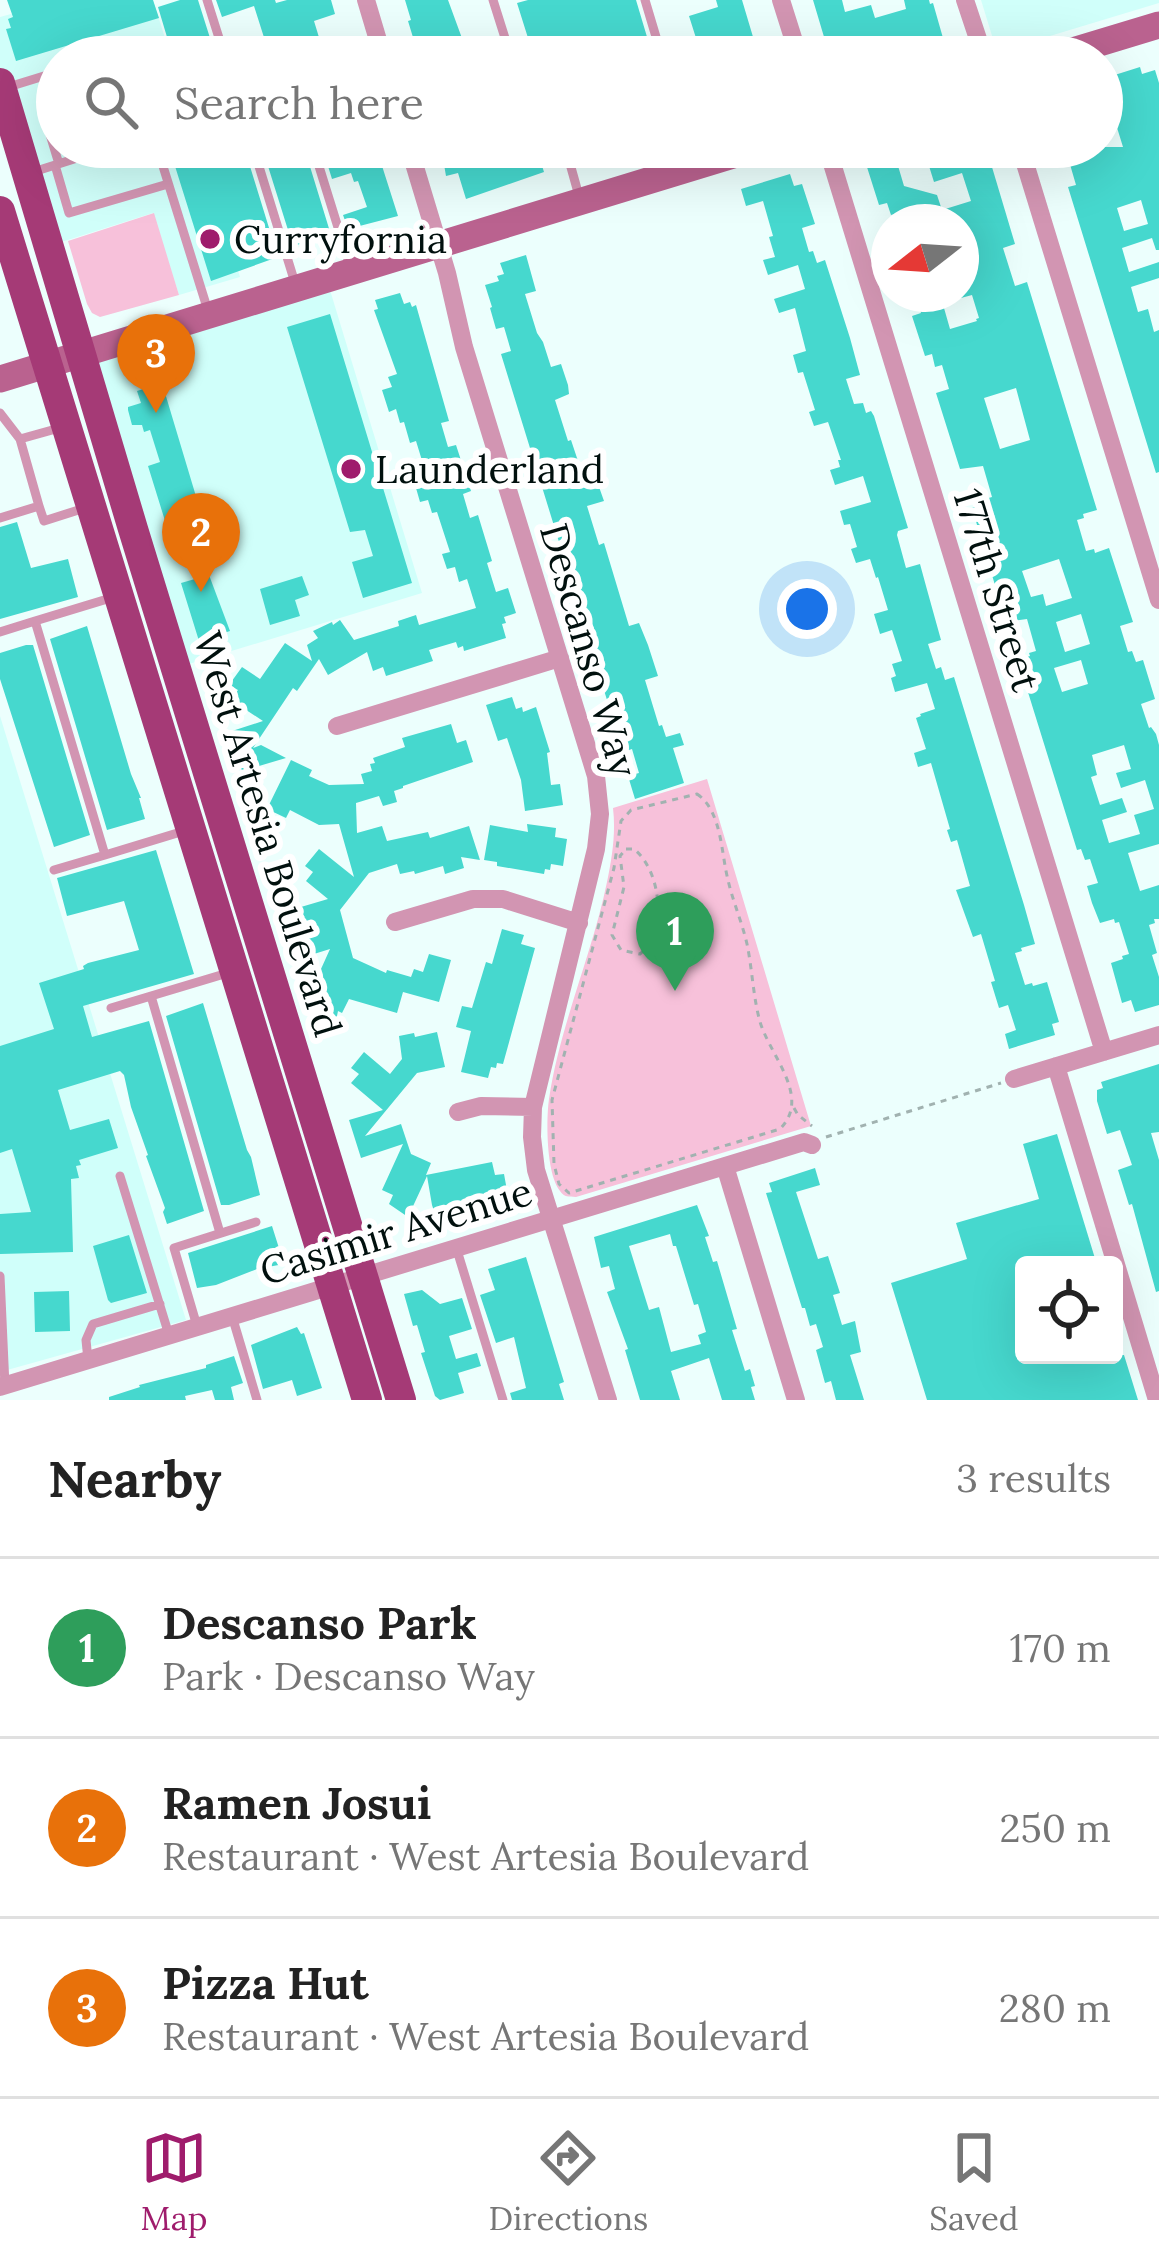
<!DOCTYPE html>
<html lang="en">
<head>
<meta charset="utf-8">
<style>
  body { margin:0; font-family:Lora,serif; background:#f6f6f6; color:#222 }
  .controls { position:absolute; right:36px; bottom:36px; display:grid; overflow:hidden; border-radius:12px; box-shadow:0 12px 48px #0002 }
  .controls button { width:108px; height:108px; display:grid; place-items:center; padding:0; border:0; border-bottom:3px solid #e0e0e0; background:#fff; color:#222; font:60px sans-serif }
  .compass { position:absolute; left:871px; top:204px; width:108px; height:108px; border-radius:50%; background:#fff; box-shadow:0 12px 48px #0002; rotate:253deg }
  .you { position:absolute; left:807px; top:609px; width:42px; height:42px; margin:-30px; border:9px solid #fff; border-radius:50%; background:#1a73e8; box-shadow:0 0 0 18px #1a73e833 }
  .badge { display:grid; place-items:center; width:78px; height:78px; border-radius:50%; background:#9f1c6c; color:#fff; font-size:39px; font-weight:700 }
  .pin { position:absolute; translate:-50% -99px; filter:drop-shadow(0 3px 6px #0008) }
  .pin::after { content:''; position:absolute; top:63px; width:42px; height:36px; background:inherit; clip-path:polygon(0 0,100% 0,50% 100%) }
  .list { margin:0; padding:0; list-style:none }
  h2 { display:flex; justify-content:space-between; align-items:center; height:156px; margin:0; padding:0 48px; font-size:51px }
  h2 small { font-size:39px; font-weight:400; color:#767676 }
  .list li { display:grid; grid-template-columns:78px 1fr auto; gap:36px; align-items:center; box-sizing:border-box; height:180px; padding:0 48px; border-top:3px solid #e0e0e0 }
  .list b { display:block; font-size:45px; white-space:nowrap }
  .list p { margin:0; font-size:39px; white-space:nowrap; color:#767676 }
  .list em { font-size:39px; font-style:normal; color:#767676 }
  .icon { flex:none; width:66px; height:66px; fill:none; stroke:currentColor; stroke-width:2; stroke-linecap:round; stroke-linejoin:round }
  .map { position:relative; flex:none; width:1159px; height:1400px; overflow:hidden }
  .search { position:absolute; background:#fff; box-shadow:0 12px 48px #0002; left:36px; right:36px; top:36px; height:132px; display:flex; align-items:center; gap:30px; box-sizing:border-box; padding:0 42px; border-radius:66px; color:#767676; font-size:45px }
  .sheet { height:696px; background:#fff }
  nav { display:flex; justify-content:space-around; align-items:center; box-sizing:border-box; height:168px; border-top:3px solid #e0e0e0; background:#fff; font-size:33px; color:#767676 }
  nav a { display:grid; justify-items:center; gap:6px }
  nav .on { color:#9f1c6c }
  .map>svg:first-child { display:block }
  .built { fill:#d0fffa }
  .green { fill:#f7c1da }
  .building { fill:#46d8ce; fill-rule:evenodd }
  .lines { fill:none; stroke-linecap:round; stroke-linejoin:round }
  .path { stroke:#a1b2b0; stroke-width:3; stroke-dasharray:6 6; stroke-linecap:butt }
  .lane { stroke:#d295b2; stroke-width:9 }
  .street { stroke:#d295b2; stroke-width:18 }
  .secondary { stroke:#ba628f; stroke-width:27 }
  .primary { stroke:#a53a76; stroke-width:30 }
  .poi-dot { fill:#9f1c6c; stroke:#fff; stroke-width:4.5 }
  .labels { text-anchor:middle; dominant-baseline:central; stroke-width:12; stroke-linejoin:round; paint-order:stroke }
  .poi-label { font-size:39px; fill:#01100e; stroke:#fff; text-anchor:start }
  .street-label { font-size:39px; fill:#01100e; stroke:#fff }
</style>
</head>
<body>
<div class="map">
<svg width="1159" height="1400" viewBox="0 0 1159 1400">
  <rect width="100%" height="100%" fill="#ecfffd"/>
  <path class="built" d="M62,0H153L171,57H57V147H199L240,277L179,295L153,213L52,245L0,74V17Z
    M981,0H1159V3L997,52Z
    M330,290L422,593L179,667L90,364Z
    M0,716L186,1320L0,1372Z"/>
  <path class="green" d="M154,213L179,295L100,317L92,313L87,304L68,241Z
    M707,779L811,1126L576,1197C568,1196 565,1198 560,1191C546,1173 546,1120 549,1099C560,1025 592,955 607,882C612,858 616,833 613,808Z"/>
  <path class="building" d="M7,0H153L159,18L16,61L6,29L11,28L8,19L13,17Z
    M180,0H198L216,57H198L196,51L173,57L158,7Z
    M216,0H275L276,3L287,0H331L335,14L314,21L325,57H292L289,44L268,50L254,6L222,17Z
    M405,0H448L463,41L480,36L485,51L467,57H419L408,21L411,20Z
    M528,0H636L653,57H534L517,3Z
    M716,0H742L759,57H702L689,16L718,7Z
    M813,0H842L845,12L871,5L875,18L906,9L904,0H929L930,4L933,3L943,38L940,39L942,44L914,53L915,57H830Z
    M1140,67L1142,74L1155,70L1159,83V250H1156L1152,238L1122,248L1129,272L1159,262V278L1131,287L1138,312L1148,309L1154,332L1159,330V472L1156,473L1068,187L1076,185L1069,161L1060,163L1055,147H1123L1102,79ZM1141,200L1148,224L1124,231L1117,208Z
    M169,147H206L204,157L211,162L235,155L240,147H244L278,257L211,281Z
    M262,147H304L331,235L293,246Z
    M322,147H376L398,216L348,229L343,215L367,207L358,181L354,182L351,173L332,179Z
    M441,147H536L544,172L466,199L458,173L446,176Z
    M883,147H986L1015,244L1003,248L1015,286L1027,282L1097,510L1083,514L1084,518L1077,520L1086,551L1094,549L1095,553L1109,548L1133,622L1120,626L1128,652L1132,651L1136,662L1143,660L1155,699L1141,704L1149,728L1151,727L1156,734L1159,745V844L1128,853L1140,891L1159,885V919H1154L1155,923L1149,925L1157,953L1152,955L1159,977V1005L1135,1012L1131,1000L1122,1003L1111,963L1123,959L1122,956L1129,954L1119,922L1115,923L1114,919L1100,923L1092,903L1087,886L1098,883L1090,859L1085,860L1081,849L1077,850L1018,660L1030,656L1029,653L1036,651L1027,619L1006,622L972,508L986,503L985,499L992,497L983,466L960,469L936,393L949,389L942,365L935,367L932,354L925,356L912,316L921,313L917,301L940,294L950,329L977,321L976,319L979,318L972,295L961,298V283L967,281L961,262V222H904L901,212L891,215L887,203L879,205L866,164L874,162L870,151ZM924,150L934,182L962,173L971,201L942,210L937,195L904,186L896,159ZM1016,388L1030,440L1000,449L984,398ZM1059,559L1072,598L1046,606L1043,594L1031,597L1022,571ZM1081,614L1090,644L1065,652L1056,622ZM1081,660L1088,684L1062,692L1054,668ZM1124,745L1131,769L1116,773L1121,788L1145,780L1154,809L1134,815L1140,834L1109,843L1102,820L1127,812L1122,798L1100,805L1091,777L1097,775L1092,755Z
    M790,174L794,186L802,184L815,224L802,228L809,252L813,251L817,263L825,260L850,338L860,375L846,379L854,404L863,403L866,413L871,411L874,416L908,528L898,531L897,535L906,568L920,564L926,586L941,640L928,644L936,669L941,667L945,680L954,677L1024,905L1035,944L1021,948L1022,951L1015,953L1025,985L1032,983L1033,986L1047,982L1059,1022L1052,1024L1055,1035L1009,1049L1005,1034L1016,1030L1008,1005L999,1008L991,982L995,981L981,934L973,937L956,890L970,886L957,840L951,842L947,830L950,829L931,763L918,767L914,753L926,749L916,718L921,716L920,714L935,709L927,683L895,692L891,678L896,676L892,664L902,661L892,630L880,634L874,614L888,610L878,577L876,578L870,559L856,563L851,549L857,547L850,524L844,525L840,511L871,502L863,476L835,485L830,470L840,467L838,460H841L828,422L814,426L809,412L815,410L803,372L798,373L793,355L806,351L795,308L779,313L774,299L805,289L798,265L768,275L763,260L775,257L769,237L773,236L763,201L746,206L741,189Z
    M526,255L536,291L525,294L537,333L543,342L551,367L561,364L568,385L569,394L555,400L568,441L571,440L582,473L593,470L604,501L587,506L599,545L604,543L629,626L639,623L648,645L658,676L645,680L659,726L662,725L666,737L680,733L684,745L673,748L684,783L635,799L628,776L639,773L632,749L623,752L587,635L595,633L589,610L580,612L566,565L574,563L567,540L559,542L501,354L511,351L504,327L496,329L490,308L492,307L485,285L499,281L497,276L504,274L500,263Z
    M400,293L404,304L410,302L412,307L416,305L449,421L441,423L448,447L456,445L471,491L463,494L470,518L478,515L492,561L487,563L496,592L508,588L516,613L504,617L506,623L502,624L506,638L464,651L463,646L458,648L456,642L429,650L433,661L386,676L383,667L373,671L367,652L328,675L319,659L297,691L293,688L253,748L261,745L286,758L242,771L232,731L263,721L231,700L238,690L229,685L242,667L260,679L285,643L312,661L307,645L318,638L313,631L332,622L333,625L340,620L354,640L399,626L398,621L416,615L419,625L476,608L467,579L459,582L455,567L447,569L442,554L450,552L437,512L432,513L428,500L420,502L416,488L423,486L422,482L428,480L416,441L410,443L404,422L400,423L396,409L389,412L382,390L392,387L388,377L397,374L374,310L378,309L375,300Z
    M330,314L412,583L363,598L352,562L373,556L365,530L350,532L287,327Z
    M162,383L201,513L166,524L148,466L160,462L150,430L144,432L142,425H132L128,410V407L141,403L137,391Z
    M17,522L31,568L68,559L78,597L0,619V527Z
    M209,575L230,631L199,641L181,583Z
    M302,576L309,595L295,600L300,616L270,625L260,589Z
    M87,626L131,774L141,798H139L145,819L107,830L50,639Z
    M26,645H33L90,835L54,847L0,679V653Z
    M512,697L516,709L522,707L523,712L536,707L550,752L547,753L551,785L560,784L563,805L525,811L521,780L507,738L498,741L486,705Z
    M451,724L457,743L466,740L473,762L403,786V788L394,791L397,802L383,806L379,796L356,803L357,833L382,826L387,841L428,832L430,838L469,826L480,860L461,857L464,868L445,874L443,866L415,874L414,871L400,874L397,864L369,873L340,910L353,958L386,973L387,970L411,977L414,969L423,972L429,954L451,960L439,1002L403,992L397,1013L349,999L342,1013L338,1011L335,1026L330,1030L324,1028L320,1023L324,1005L312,1000L316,991L312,989L330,949L301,958L291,923L288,924L284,912L328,899L306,881L313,872L305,866L319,849L354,877L339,824L319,825L290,810L286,818L267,809L291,760L312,770L309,776L329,785L364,784L361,774L372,771L370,764L375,763L373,758L405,747L402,738Z
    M527,824L556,828L555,837L567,839L563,866L551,864L550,870L545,869L544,874L497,866V862L484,860L490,825L528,832Z
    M156,850L194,974L83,1006L92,1037L149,1021L204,1211L167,1224L163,1212L165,1208L146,1156L148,1155L131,1107L124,1075L120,1071L58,1090L70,1130L109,1119L118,1148L79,1160L81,1165L76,1166L79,1178L71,1179L73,1252L0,1254V1214L31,1212L12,1149L0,1153V1046L54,1029L39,983L84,969L83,966L88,963L139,950L124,901L67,916L57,878Z
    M502,929L524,935L521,944L535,948L503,1064L497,1063L496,1068L491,1067L488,1078L461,1072L471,1031L456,1027L462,1006L472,1008L486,962L492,964Z
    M203,1003L247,1150L251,1157L260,1195L229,1205H221L166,1016Z
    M437,1032L445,1067L417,1073L365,1136L401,1124L411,1154L431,1163L426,1175L492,1162L495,1175L504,1174L508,1196L463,1206L464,1213L452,1215L453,1219L440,1221L439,1214H435L432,1205L427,1176L408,1217L389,1204L393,1195L382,1190L403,1144L361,1158L349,1120L383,1110L351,1083L359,1074L351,1068L364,1052L390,1074L402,1059L399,1036L414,1033L415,1037Z
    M1159,1064V1132L1151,1133L1159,1160V1291L1156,1292L1132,1204L1129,1205L1118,1170L1132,1165L1120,1130L1107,1134L1097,1101V1090L1103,1088L1101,1082Z
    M1057,1134L1097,1265H1024V1355H1124L1138,1400H927L891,1283L967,1259L956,1223L1039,1199L1023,1144Z
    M815,1168L820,1185L796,1192L818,1259L828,1256L840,1293L833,1295L842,1325L855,1321L861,1352L850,1355L864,1400H836L831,1381L825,1383L816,1350L823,1347L816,1324L810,1326L805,1308H802L766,1193L772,1192L769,1183Z
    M697,1205L709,1236L705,1237L713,1262L717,1261L737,1329L732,1330L745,1371L750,1369L755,1386L751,1387L755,1400H722L709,1358L671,1371L680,1400H640L625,1350L628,1349L607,1292L615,1289L609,1266L601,1268L594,1237ZM670,1234L673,1246H676L694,1305L698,1304L706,1332L698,1335L701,1344L671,1352L659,1307L649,1310L629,1246Z
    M272,1226L284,1264L257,1269L216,1285L197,1288L188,1253Z
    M129,1235L147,1293L111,1303L108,1300L93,1246Z
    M526,1257L564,1382L559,1384L564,1400H512L510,1393L526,1388L514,1337L496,1343L480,1295L495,1290L488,1269Z
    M422,1290L440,1304L462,1298L472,1329L449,1336L456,1359L477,1353L481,1366L458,1373L464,1393L440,1400L435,1396L421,1353L425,1352L417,1325L413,1326L404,1294Z
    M69,1291L70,1331L35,1332L34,1292Z
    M297,1327L301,1334L304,1333L322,1388L297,1396L292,1380L263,1389L251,1345Z
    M234,1356L243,1383L231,1387L234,1400H215L212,1390L185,1396L186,1400H109V1397L140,1387L139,1385L206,1368V1365Z"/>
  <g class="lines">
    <path class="path" d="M697,794C722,811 721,853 728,880C733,902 742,922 747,944C752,968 753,994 759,1018C767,1053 813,1096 780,1129L569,1193L559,1184L554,1164L552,1100L614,868L621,821L631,810Z
      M626,849H634C661,871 668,930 640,954L621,950L612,935L624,887L620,856Z
      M794,1108L798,1115L812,1126
      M826,1137L1001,1083"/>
    <path class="lane" d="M207,0L225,57
      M493,0L511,57
      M645,0L662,57
      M105,57L138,47L141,57
      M5,88L57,72
      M57,105L48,108L45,118L59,164
      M157,147L209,314
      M253,147L295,283
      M313,147L350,266
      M571,147L567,153L579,196
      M212,153L231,147
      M55,165L69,213L168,184
      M33,172L112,147
      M0,413L20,439
      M39,506L20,439L63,427
      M0,518L39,506L44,521L88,507
      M114,597L35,621L105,855L184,831
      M0,632L35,621
      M54,870L105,855
      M151,996L220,1233
      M111,1008L231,972
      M120,1176L169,1335
      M456,1247L503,1400
      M0,1276L5,1386
      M232,1316L257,1400
      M197,1326L174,1248L256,1222
      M88,1360L86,1340L93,1324L160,1304"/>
    <path class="street" d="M366,0L383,57
      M781,0L799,57
      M965,0L984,57
      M409,147L447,273L464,347L596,776L600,814L596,849L533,1107L532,1137L536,1170L608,1400
      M827,147L1104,1052
      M1020,147L1159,600
      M337,726L560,658
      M395,922L473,899H503L579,923
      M1056,1066L1157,1400
      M1014,1079L1159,1035
      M458,1112L481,1106L533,1107
      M725,1166L796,1400
      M0,1387L804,1142L812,1145"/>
    <path class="secondary" d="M1053,57L1159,25
      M0,379L759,147"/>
    <path class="primary" d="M0,83L133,529L401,1400
      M0,211L367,1400"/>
  </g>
  <g class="poi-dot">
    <circle cx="210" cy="239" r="12"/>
    <circle cx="351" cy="469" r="12"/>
  </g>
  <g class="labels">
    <g class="poi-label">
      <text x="234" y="239">Curryfornia</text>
      <text x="375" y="469">Launderland</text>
    </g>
    <g class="street-label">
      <text transform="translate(997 590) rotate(73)">177th Street</text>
      <text transform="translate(589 650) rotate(74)">Descanso Way</text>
      <text transform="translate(268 834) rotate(73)">West Artesia Boulevard</text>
      <text transform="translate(396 1231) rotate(-17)">Casimir Avenue</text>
    </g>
  </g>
</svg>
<div class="controls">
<button><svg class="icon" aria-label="locate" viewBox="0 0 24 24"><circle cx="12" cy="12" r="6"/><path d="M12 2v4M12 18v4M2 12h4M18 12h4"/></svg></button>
</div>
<svg class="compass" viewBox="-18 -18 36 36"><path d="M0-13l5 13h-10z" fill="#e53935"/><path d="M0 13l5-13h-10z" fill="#767676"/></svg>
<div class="you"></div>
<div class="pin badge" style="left:675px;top:991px;background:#2e9e5b">1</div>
<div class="pin badge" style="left:201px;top:592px;background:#e8710a">2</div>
<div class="pin badge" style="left:156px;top:413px;background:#e8710a">3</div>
<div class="search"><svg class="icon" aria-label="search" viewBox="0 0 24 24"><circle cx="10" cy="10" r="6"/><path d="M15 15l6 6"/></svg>Search here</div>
</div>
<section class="sheet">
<h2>Nearby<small>3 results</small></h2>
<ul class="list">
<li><span class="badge" style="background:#2e9e5b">1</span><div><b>Descanso Park</b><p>Park · Descanso Way</p></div><em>170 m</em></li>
<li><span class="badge" style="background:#e8710a">2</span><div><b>Ramen Josui</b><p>Restaurant · West Artesia Boulevard</p></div><em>250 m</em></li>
<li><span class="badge" style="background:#e8710a">3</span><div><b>Pizza Hut</b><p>Restaurant · West Artesia Boulevard</p></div><em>280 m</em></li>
</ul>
</section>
<nav>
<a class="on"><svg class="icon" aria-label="map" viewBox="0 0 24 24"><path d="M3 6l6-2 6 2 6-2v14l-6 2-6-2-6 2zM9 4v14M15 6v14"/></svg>Map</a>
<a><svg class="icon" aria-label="directions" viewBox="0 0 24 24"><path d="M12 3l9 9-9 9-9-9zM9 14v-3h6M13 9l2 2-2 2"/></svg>Directions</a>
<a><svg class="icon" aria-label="saved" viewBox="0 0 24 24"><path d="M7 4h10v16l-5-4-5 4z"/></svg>Saved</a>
</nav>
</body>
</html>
